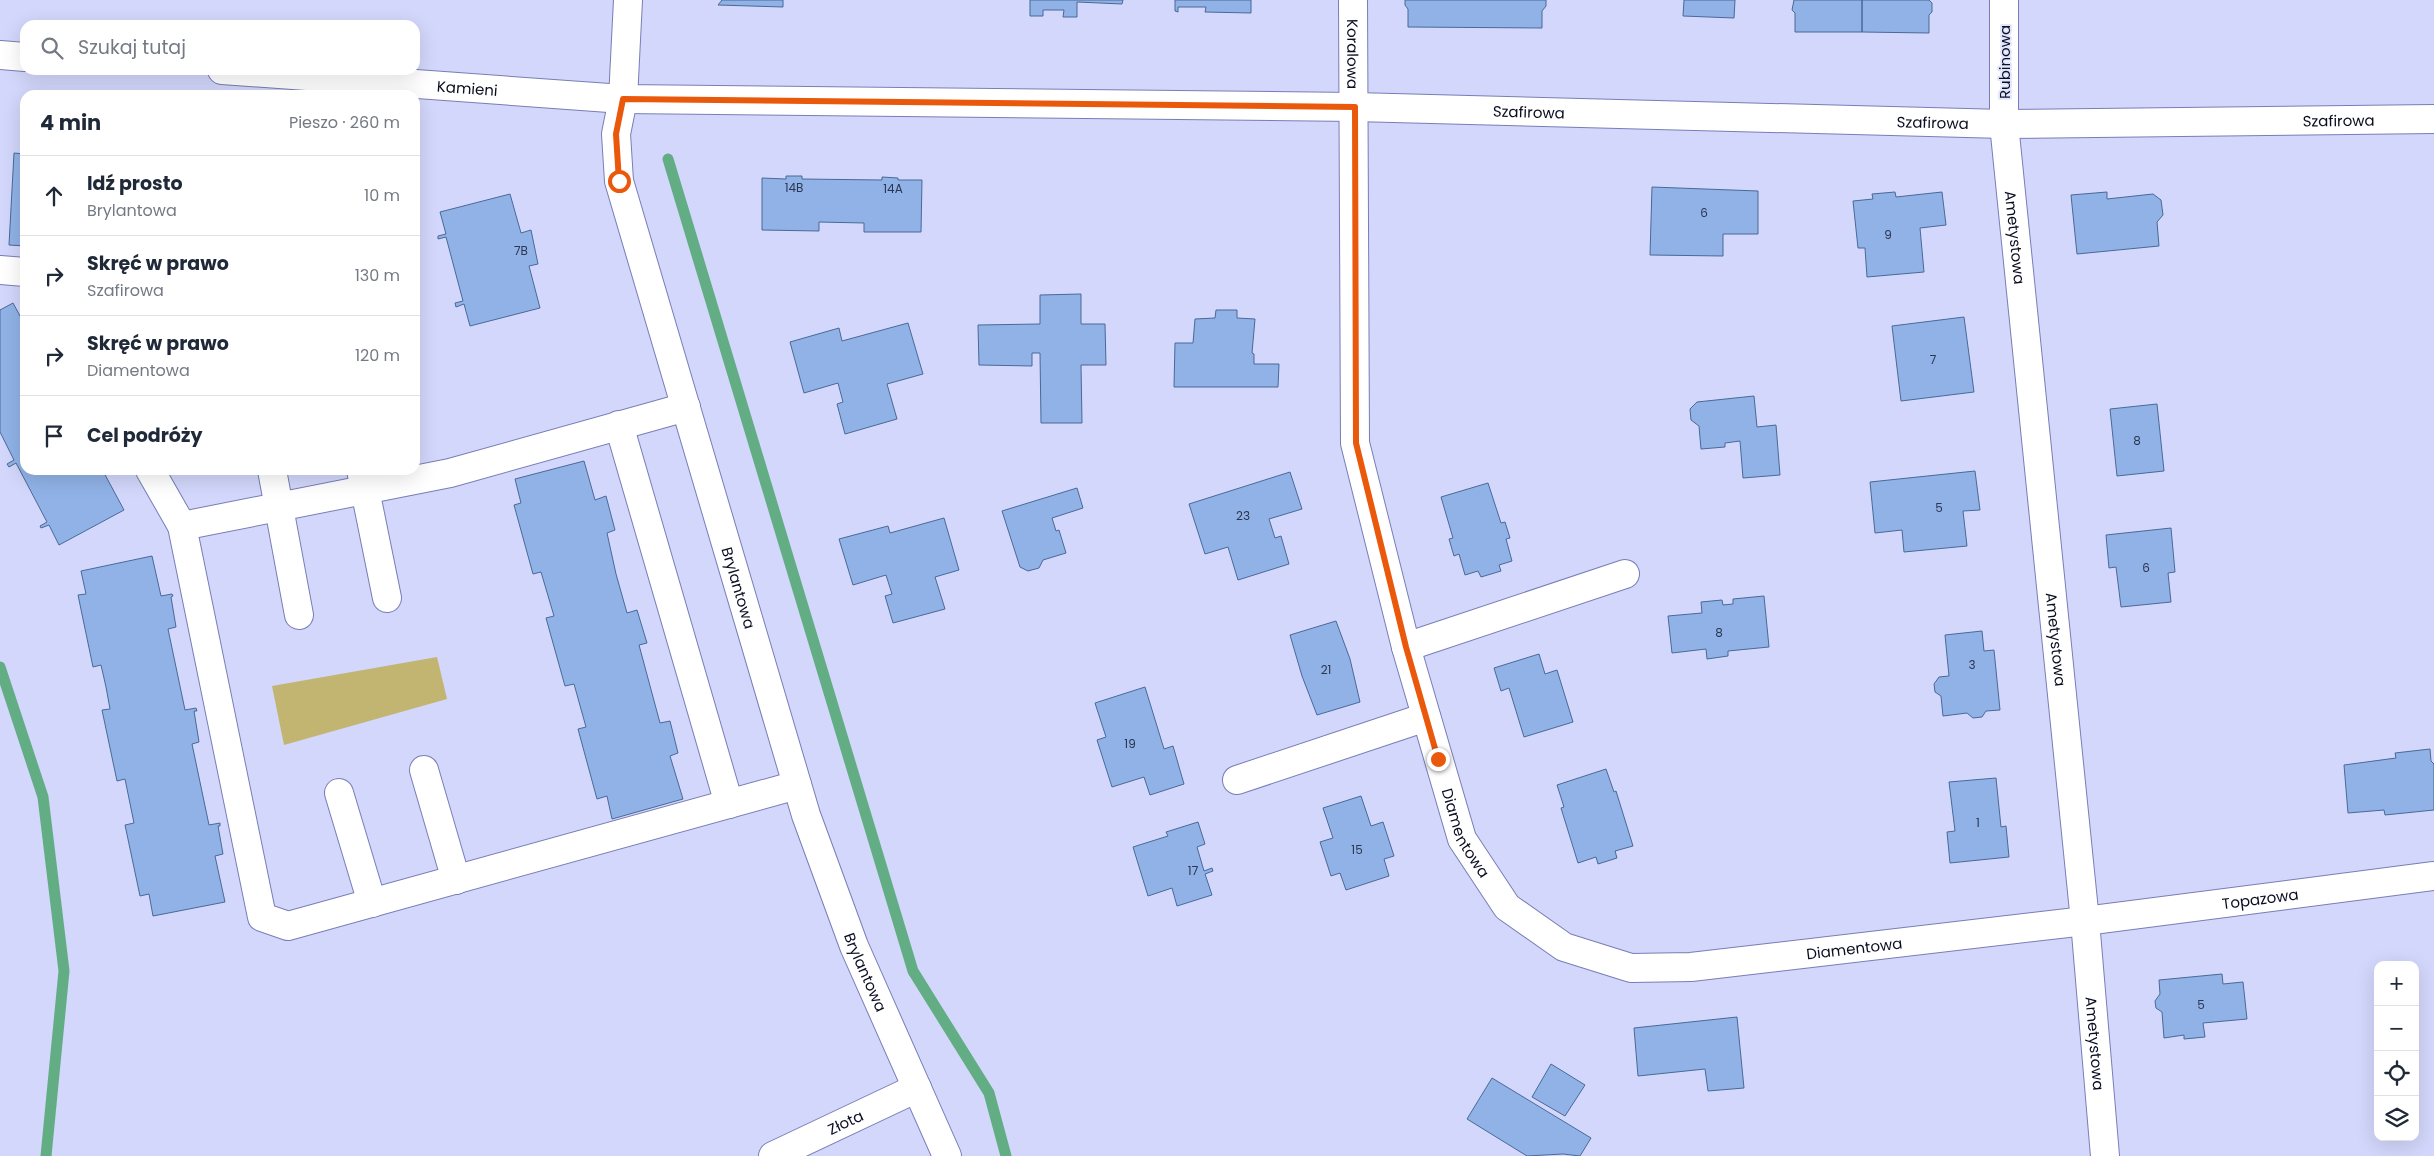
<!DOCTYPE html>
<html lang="pl">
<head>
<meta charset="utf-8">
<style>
  body { margin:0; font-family:Poppins,sans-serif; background:#f6f6f7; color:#1f2937 }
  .controls { position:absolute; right:15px; bottom:15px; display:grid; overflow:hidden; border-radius:10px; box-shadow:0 5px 20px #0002 }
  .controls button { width:45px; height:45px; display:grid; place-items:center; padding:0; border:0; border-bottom:1px solid #e0e1e3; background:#fff; color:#1f2937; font:25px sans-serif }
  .stop { position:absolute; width:15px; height:15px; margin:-11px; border:4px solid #ea580c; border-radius:50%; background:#fff }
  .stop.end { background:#ea580c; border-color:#fff; box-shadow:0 1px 5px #0008 }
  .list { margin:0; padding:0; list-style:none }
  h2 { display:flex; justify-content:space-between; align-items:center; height:65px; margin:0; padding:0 20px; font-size:21px }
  h2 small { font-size:16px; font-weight:400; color:#747a83 }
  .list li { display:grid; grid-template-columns:32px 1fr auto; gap:15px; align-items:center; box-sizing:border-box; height:80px; padding:0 20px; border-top:1px solid #e0e1e3 }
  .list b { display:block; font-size:19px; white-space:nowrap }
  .list p { margin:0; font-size:16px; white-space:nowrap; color:#747a83 }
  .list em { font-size:16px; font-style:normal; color:#747a83 }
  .icon { flex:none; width:28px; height:28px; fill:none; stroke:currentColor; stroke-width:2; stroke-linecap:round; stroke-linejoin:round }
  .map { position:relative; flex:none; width:2434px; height:1156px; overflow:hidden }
  .search { position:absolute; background:#fff; box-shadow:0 5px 20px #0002; left:20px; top:20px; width:400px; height:55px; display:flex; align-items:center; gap:12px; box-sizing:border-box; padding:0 18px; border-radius:15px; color:#747a83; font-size:19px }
  .panel { position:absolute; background:#fff; box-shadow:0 5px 20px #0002; left:20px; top:90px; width:400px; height:385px; border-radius:15px }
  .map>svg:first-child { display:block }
  .green { fill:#c2b572 }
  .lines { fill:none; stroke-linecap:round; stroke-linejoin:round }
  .stream { stroke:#63ad85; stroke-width:11 }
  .building { fill:#90b2e6; stroke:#4a6998 }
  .minor-casing { stroke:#787eb5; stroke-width:30 }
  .minor { stroke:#fff; stroke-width:28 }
  .route { stroke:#ea580c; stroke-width:6 }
  .labels { text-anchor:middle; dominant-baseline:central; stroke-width:4; stroke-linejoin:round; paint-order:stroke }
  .number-label { font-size:12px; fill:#2c3652 }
  .street-label { font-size:15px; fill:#0b0d21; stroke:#e1e5fe }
</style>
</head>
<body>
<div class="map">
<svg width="2434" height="1156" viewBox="0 0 2434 1156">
  <rect width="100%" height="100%" fill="#d2d7fb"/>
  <path class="green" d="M437,657L447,699L284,745L272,686Z"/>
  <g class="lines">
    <path class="stream" d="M668,159L913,971L989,1093L1006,1156
      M0,667L43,797L64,971L46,1156"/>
  </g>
  <path class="building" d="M722,0H783V7L718,5Z
    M1030,0H1123L1122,4L1077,2V17H1063L1064,10H1043V16H1030Z
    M1175,0H1251V13L1205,12L1206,7H1178V12L1175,11Z
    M1405,0H1546V6L1542,11V28L1408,27V9L1405,5Z
    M1684,0H1735L1734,18L1683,16Z
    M1794,0H1862V32H1795V13L1792,10Z
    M1862,0H1929L1932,3V12L1929,15V33L1862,32Z
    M14,153L25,154V246L9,245Z
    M786,176H802V179L882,180V177L898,178V180H922L921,232H864V223L819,222V231L762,230V178L786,179Z
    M1652,187L1758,191V234H1723V256L1650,255Z
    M1895,192L1896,197L1942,192L1946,225L1920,228L1924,272L1867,277L1865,248H1858L1853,201L1873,199L1872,194Z
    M2107,192V199L2153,194L2161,200L2163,215L2157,222L2159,246L2077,254L2071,195Z
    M510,194L521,233L531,230L538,264L529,266L540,308L470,326L464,304L456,307L455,303L463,301L446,237L438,239V236L446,234L440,212Z
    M1081,294V324H1105L1106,365H1081L1082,423H1041L1040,353H1032V366L979,365L978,325L1040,324V295Z
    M13,303L25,325V470H106L103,471L124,510L59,545L49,525L41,528L40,526L47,522L16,463L9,467L7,464L14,460L0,432V310Z
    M1216,310H1237V318L1255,319L1252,353L1254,354V364H1279L1278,387H1174L1175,343H1193L1195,319L1215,318Z
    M1964,317L1974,392L1901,401L1892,326Z
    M908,323L923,374L887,384L897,419L845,434L837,404L843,402L838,383L804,393L790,342L839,328L842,341Z
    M1754,396L1757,427L1776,425L1780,475L1743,478L1740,441L1725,443V447L1701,449L1699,426L1691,420L1690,409L1697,402Z
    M2157,404L2164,471L2117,476L2110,409Z
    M584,461L595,500L606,496L615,530L607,533L616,574L627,613L637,610L647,643L639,645L660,723L670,721L678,753L670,756L683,799L612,819L607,796L597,799L578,729L586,727L574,684L565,686L546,618L554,616L541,572L533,574L514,505L521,503L515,479Z
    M1975,471L1980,510L1963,511L1967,546L1904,552L1902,530L1875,533L1870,482Z
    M1290,472L1302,509L1269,519L1275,538L1281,536L1289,564L1238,580L1228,547L1205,554L1189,504Z
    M1488,483L1501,523L1505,522L1510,538L1506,539L1512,561L1499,565L1501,571L1481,577L1478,571L1465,575L1459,554L1454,556L1449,539L1453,538L1441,497Z
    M1077,488L1083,508L1052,518L1056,531L1059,530L1066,553L1043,560L1039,568L1028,571L1020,567L1002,511Z
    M944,518L959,570L935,577L945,609L893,623L885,596L892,594L886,575L853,585L839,539L888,526L890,533Z
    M2171,528L2175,572L2168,573L2171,602L2121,607L2116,567L2109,568L2106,535Z
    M152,556L161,596L172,594L173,596L171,597L176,627L168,629L185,710L196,708L197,711H194L199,742L192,744L209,825L220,823V826H218L223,854L215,856L225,902L153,916L149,894L140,896L125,825L134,823L125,779L117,781L102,710L110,709L106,687L101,665L93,667L78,595L86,594L81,571Z
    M1764,596L1769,647L1728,651V656L1707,659L1706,649L1672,653L1668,616L1702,613L1701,602L1722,600L1723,605L1733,604V599Z
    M1336,621L1350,659L1360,702L1317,715L1302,676L1290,635Z
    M1982,631L1984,651L1994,650L2000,710L1986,711L1982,717L1973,718L1967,713L1943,716L1941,696L1935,692L1934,684L1939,677L1949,676L1945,635Z
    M1539,654L1545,674L1557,670L1573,722L1524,737L1509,688L1501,691L1494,668Z
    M1145,687L1164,749L1173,746L1184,784L1150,795L1144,777L1112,787L1097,740L1106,737L1095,703Z
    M2430,749L2431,761L2434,764V810L2385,815L2384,810L2348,813L2344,765L2396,758L2395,753Z
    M1606,769L1614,792L1616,791L1633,846L1615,851L1617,858L1598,864L1596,857L1578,863L1561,808L1564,807L1557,785Z
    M1996,778L2001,827L2006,826L2009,857L1950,863L1947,832L1955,831L1949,782Z
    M1361,796L1371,826L1383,822L1394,856L1384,859L1389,876L1346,890L1340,873L1331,876L1320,842L1333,838L1323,808Z
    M1198,822L1205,844L1197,847L1204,871L1212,868L1213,871L1205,874L1212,895L1177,906L1172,888L1148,896L1133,847L1168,836L1166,832Z
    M2222,974L2223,984L2243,982L2247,1019L2203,1023L2205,1037L2184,1039V1035L2164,1038L2162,1012L2156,1008L2155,1001L2160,994L2159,980Z
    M1737,1017L1744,1088L1708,1091L1705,1069L1638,1076L1634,1028Z
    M1551,1064L1585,1085L1565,1116L1532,1097Z
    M1492,1078L1591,1138L1580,1156L1563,1154L1527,1156L1467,1119Z"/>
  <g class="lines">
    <g class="minor-casing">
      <g id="minor">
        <path id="s1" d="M628,0L623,99L616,134L619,181L806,815L854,946L947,1156"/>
        <path id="s2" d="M1353,0L1355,443L1406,647L1462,839L1507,907L1564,947L1631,968L1691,967L2085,921L2434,876"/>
        <path id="s3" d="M2004,0V124L2085,921L2105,1156"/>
        <path d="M0,55L25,57"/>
        <path id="s4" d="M222,70L623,99L1355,107L2004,124L2434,119"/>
        <path d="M0,270L25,272"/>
        <path d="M686,407L450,473L182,526L262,917L288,926L797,785"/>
        <path d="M619,425L729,804"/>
        <path d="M150,470L182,526"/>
        <path d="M272,470L299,615"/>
        <path d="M361,470L387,598"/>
        <path d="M1406,647L1625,574"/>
        <path d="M424,770L456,880"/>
        <path d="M1237,780L1426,717"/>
        <path d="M339,793L372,903"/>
        <path id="s5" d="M773,1156L917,1088"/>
      </g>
    </g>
    <use href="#minor" class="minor"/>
  </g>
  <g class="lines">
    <path class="route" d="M619,181L616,134L623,99L1355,107L1356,443L1406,647L1438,759"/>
  </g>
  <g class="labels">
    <g class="number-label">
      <text x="794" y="187">14B</text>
      <text x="893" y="188">14A</text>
      <text x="1704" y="212">6</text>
      <text x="1888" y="234">9</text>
      <text x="521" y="250">7B</text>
      <text x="1933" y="359">7</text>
      <text x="2137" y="440">8</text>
      <text x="1939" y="507">5</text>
      <text x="1243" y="515">23</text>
      <text x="2146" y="567">6</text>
      <text x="1719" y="632">8</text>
      <text x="1972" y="664">3</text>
      <text x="1326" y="669">21</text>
      <text x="1130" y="743">19</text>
      <text x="1978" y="822">1</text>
      <text x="1357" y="849">15</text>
      <text x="1193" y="870">17</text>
      <text x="2201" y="1004">5</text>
    </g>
    <g class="street-label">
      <text stroke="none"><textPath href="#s2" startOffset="54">Koralowa</textPath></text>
      <text transform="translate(2004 62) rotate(-90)">Rubinowa</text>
      <text stroke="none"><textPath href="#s4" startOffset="246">Kamieni</textPath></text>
      <text stroke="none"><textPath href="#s4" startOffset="1308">Szafirowa</textPath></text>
      <text stroke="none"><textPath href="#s4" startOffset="2118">Szafirowa</textPath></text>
      <text stroke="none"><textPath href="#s4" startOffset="1712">Szafirowa</textPath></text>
      <text stroke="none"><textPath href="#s3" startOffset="238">Ametystowa</textPath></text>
      <text stroke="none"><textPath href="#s1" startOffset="606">Brylantowa</textPath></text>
      <text stroke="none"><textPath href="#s3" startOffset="642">Ametystowa</textPath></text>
      <text stroke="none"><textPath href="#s2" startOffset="849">Diamentowa</textPath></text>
      <text stroke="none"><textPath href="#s2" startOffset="1708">Topazowa</textPath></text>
      <text stroke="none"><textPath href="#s2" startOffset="1299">Diamentowa</textPath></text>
      <text stroke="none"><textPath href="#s1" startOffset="1011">Brylantowa</textPath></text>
      <text stroke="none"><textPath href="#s3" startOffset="1048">Ametystowa</textPath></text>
      <text stroke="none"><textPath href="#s5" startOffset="80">Złota</textPath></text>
    </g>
  </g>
</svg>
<div class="controls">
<button>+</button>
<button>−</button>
<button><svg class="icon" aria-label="locate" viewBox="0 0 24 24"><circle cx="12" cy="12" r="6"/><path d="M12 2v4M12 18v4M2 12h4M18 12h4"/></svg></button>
<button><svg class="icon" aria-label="layers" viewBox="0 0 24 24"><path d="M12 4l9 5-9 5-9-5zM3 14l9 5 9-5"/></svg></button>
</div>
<div class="stop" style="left:619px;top:181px"></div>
<div class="stop end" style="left:1438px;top:759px"></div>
<div class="search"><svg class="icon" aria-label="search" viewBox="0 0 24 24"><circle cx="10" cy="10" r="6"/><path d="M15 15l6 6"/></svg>Szukaj tutaj</div>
<section class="panel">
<h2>4 min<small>Pieszo · 260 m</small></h2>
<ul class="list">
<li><svg class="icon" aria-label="ahead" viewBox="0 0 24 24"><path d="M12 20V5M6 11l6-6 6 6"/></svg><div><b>Idź prosto</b><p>Brylantowa</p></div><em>10 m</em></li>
<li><svg class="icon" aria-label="right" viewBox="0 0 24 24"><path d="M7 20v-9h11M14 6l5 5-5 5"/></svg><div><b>Skręć w prawo</b><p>Szafirowa</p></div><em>130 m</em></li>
<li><svg class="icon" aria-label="right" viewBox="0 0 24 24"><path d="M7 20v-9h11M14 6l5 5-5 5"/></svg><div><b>Skręć w prawo</b><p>Diamentowa</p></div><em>120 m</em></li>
<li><svg class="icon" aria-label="arrive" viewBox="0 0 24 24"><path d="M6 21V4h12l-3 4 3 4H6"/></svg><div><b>Cel podróży</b></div></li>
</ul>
</section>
</div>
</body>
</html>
